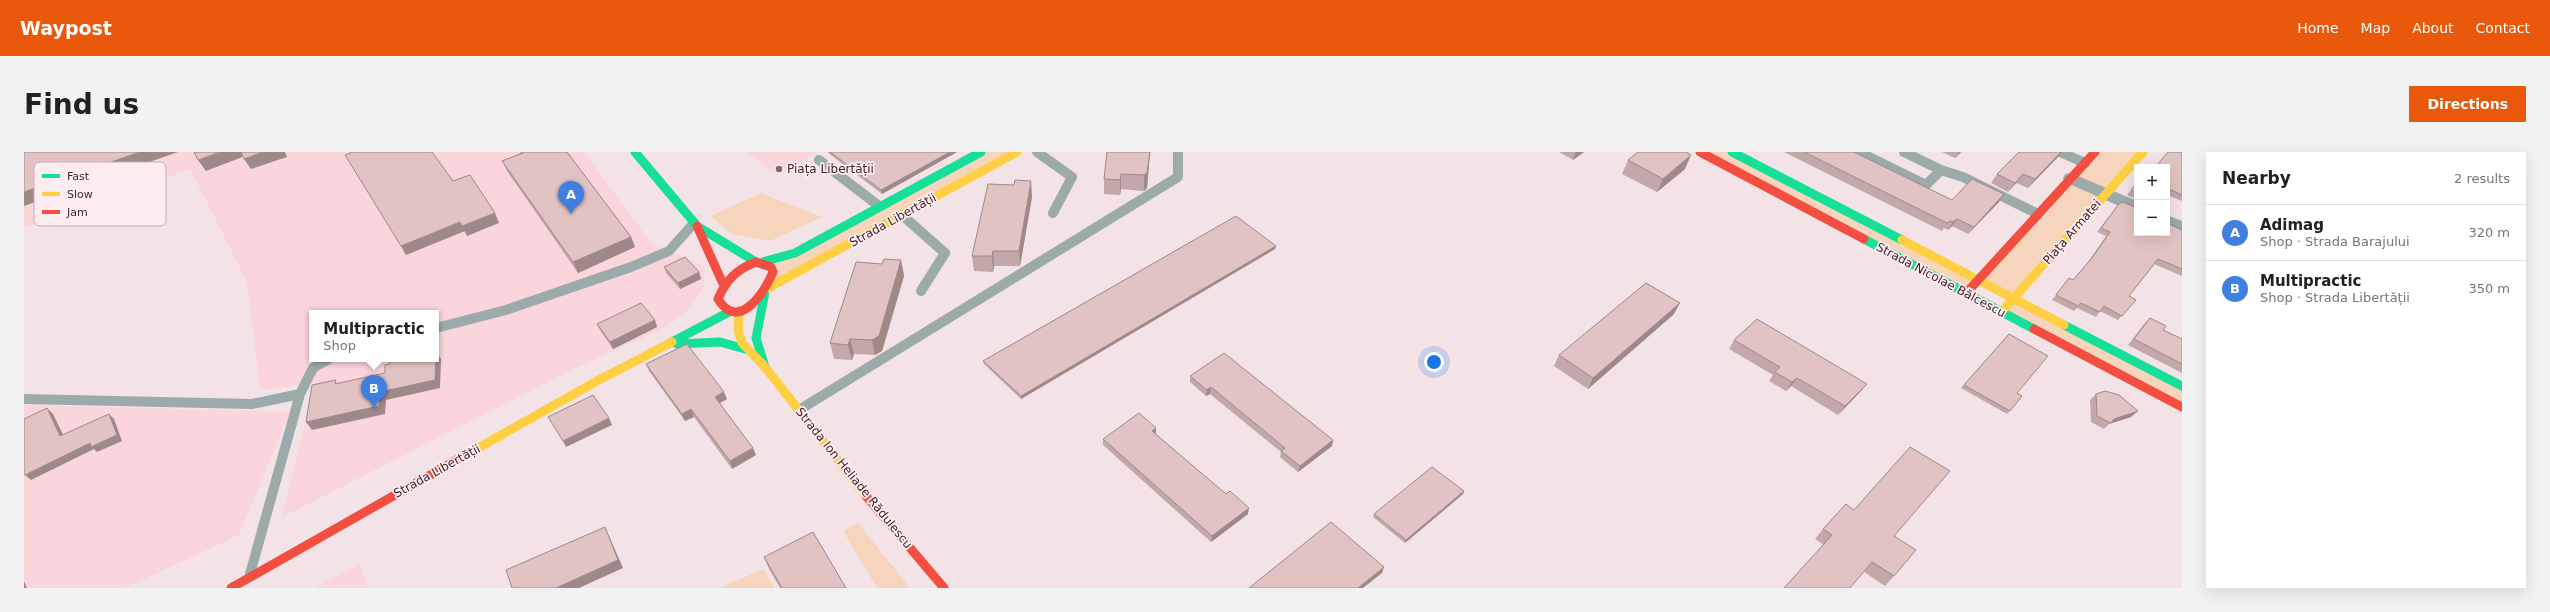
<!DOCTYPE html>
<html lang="en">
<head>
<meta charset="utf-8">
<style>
  body { margin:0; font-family:"DejaVu Sans",sans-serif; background:#f2f2f2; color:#202124 }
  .controls { position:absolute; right:12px; top:12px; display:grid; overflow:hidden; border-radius:0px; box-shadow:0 4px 16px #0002 }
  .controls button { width:36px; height:36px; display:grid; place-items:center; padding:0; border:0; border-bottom:1px solid #e0e0e0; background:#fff; color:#202124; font:20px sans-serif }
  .you { position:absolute; left:1410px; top:210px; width:14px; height:14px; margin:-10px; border:3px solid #fff; border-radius:50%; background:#1a73e8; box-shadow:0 0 0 6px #1a73e833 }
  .badge { display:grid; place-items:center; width:26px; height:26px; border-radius:50%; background:#ea580c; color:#fff; font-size:13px; font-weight:700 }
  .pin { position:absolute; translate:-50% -33px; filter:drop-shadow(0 1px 2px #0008) }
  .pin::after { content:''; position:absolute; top:21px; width:14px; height:12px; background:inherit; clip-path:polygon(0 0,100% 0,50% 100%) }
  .popup { position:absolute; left:285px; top:158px; width:130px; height:52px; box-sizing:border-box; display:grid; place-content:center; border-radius:0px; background:#fff; filter:drop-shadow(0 1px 3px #0005); font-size:13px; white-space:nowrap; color:#757577 }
  .popup b { font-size:15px; color:#202124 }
  .popup::after { content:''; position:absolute; left:50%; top:100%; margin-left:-8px; border:8px solid transparent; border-top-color:#fff }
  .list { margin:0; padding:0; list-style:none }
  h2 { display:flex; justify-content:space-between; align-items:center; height:52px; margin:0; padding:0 16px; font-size:17px }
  h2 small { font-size:13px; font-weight:400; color:#757577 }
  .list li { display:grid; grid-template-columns:26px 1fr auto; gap:12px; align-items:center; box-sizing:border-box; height:56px; padding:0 16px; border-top:1px solid #e0e0e0 }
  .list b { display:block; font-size:15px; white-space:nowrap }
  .list p { margin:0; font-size:13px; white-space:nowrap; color:#757577 }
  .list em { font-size:13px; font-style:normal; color:#757577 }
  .map { position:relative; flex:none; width:2158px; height:436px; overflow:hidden; border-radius:0px }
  header { display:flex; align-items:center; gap:24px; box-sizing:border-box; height:56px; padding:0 20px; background:#ea580c; color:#fff }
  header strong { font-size:19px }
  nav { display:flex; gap:22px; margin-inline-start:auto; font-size:14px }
  .intro { display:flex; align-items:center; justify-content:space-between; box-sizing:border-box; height:96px; padding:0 24px }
  h1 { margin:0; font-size:28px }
  .button { padding:10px 18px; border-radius:0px; background:#ea580c; color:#fff; font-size:14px; font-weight:700 }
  main { display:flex; gap:24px; padding:0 24px }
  aside { flex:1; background:#fff; border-radius:0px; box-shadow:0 4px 16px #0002 }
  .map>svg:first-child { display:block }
  .built { fill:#fad5dc; fill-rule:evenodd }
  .green { fill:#f7d5bd }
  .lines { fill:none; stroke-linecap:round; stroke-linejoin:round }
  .lane { stroke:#9caaaa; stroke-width:10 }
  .street { fill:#9caaaa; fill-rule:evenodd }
  .fast { stroke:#16e098; stroke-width:9 }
  .slow { stroke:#ffcf43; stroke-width:9 }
  .jam { stroke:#f24e42; stroke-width:9 }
  .wall { fill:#c2a8a8 }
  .shaded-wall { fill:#9e8888 }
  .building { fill:#e2c3c3; stroke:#9e8888 }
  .poi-dot { fill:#80676c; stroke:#feedf0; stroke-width:1.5 }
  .labels { text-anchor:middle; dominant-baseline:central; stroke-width:3.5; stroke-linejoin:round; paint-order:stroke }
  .poi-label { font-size:12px; fill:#42242b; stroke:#feedf0; text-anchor:start }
  .street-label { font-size:12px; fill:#42242b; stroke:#feedf0 }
  .key { fill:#feedf0; stroke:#c6b1b5; stroke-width:1 }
  .key-label { font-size:11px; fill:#42242b }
</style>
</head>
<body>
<header>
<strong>Waypost</strong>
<nav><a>Home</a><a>Map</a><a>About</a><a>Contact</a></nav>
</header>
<div class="intro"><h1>Find us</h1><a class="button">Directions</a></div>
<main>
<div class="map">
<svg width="2158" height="436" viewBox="0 0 2158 436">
  <rect width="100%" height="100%" fill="#f4e3e6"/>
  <path class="built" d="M0,0H560L628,92L681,114L680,135L663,159L636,178L552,216L258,365L291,231L236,238L223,130L166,17L0,76ZM288,161H412V207H288Z
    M722,0H794L754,23Z
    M0,253L266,260L215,383L101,436H0Z
    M336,412L344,436H290Z"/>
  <path class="green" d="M957,0H993L744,136L747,115Z
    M1676,0H1708L1954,128L2071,0H2119L1990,146L2158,234V255L1977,160L1990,146L1955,128L1942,141Z
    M737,41L798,65L746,89L708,82L686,64Z
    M834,371L886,436H853L819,379Z
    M740,417L750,436H695Z"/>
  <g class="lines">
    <path class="lane" d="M1013,0L1048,25L1029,61
      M1835,0L1902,33L1917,18L1880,0
      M2036,0L2061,11
      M795,8L855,54
      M1917,18L1939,25L2014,62
      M878,63L921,101L897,139
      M412,176L482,158L607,115L645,99L670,71
      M0,247L228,252L276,242
      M775,258L1154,25V0
      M226,422L276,242L289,216L305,207"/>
    <path class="street" d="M2047,21L2113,49V62L2041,30L2039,26L2041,22Z
      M2143,63L2158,69V82L2143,76Z"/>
    <path class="fast" d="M611,0L673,74L732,110
      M1708,0L1878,88
      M1840,87L2010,177
      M739,110L771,101L957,0
      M741,140L732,186L741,215
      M2040,173L2158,234
      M648,190L705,160
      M653,192L696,190L721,197"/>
    <path class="slow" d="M1878,88L2040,173
      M744,136L993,0
      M1981,156L2119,0
      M715,159L714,178L718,191L741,215L842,344
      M438,305L573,229L648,190"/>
    <path class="jam" d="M1676,0L1840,87
      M673,74L700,134
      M732,110L747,115L749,120C740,142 714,180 694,147C702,128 713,117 732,110Z
      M1945,138L2071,0
      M2010,177L2158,255
      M842,344L920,436
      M207,436L438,305"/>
  </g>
  <path class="wall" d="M495,0H543L607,85L611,95L554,121L483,19L478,9L497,1Z
    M803,0H933L858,42Z
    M1126,0L1123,36L1120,39L1097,37L1096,43L1080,42V27Z
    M1535,0H1560L1549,8Z
    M1760,0H1830L1928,48L1980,42L1975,50L1944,82L1928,74L1924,78L1920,76L1918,79Z
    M1918,0H1937L1931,6Z
    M1995,0H2038L2033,6L2004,36L1992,31L1984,40L1967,31L1973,22Z
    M2158,0V49L2143,43V15Z
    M1604,8L1661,17L1633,40L1598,22Z
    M2109,35L2113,37V48L2103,43Z
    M1008,45L996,114H970L969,120L950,119L948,104Z
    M2094,53L2113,81L2158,78V124L2130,112L2105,144L2112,148L2094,168L2076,159L2072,165L2053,156L2050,159L2028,148L2045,126L2049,128L2064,110L2082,84L2073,80Z
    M1252,94L1251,97L997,247L960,212L959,209Z
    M877,108L880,124L858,199L851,203L830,202L828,208L810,207L806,191Z
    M640,115L675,120L677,127L656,137L642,121Z
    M1650,162L1564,237L1530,214L1535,203Z
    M2126,166L2139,178L2158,187V221L2104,193L2120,172Z
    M631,168L633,175L589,197L576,178L573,172Z
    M1985,182L1993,241L1998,244L1983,262L1937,236Z
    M1710,188L1843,232L1836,240L1814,263L1767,234L1762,239L1745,229L1749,223L1705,197Z
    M622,212L703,247L696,251L732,303L708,317L670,265L661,269L625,219Z
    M1166,224L1309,288L1308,294L1274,320L1256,305L1257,300L1186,242L1182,244L1166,230Z
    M2072,242L2107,265L2085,272L2080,277L2067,270L2066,248Z
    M1132,282L1224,362L1187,390L1079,293V287Z
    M1440,339L1439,342L1381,391L1349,365L1350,362Z
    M1799,377L1870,384V424L1861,434L1791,387Z
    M740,405L822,436H756L745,417Z"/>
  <path class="shaded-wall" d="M116,0H154L0,54V40Z
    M196,0H219L221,4L182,19L174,8Z
    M239,0H261L263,5L227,17L220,7Z
    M926,0H933L858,42L857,38Z
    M1126,0L1123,36L1120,39V23Z
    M1552,0H1560L1549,8Z
    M1935,0H1937L1931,6Z
    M2037,0H2038L2033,6L2004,36L2011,27Z
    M1667,3L1661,17L1633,40L1639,27Z
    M1097,22V37L1096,43V28Z
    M1999,22L1992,31L1984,40L1991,31Z
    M1007,29L1008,45L996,114L995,99Z
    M1980,42L1975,50L1944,82L1950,75Z
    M471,61L475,71L443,84L438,74Z
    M1933,67L1928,74L1924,78L1929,70Z
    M436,70L441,79L382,103L377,94Z
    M607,85L611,95L554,121L549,110Z
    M1252,94L1251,97L997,247V244Z
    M969,99L970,114L969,120L968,104Z
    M877,108L880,124L858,199L851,203L848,188Z
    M675,120L677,127L656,137L654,131Z
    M1656,151L1650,162L1564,237L1569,226Z
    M631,168L633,175L589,197L586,190Z
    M826,187L830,202L828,208L824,193Z
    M412,199L417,207L416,236L362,248L361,262L288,278L282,270L412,207Z
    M1773,226L1767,234L1762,239L1768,230Z
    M1843,232L1836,240L1814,263L1821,254Z
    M1187,235L1186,242L1182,244L1183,238Z
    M700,240L703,247L694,252L691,245Z
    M23,256L29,262L42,289L36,284Z
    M667,257L670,265L661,269L658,262Z
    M2114,259L2107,265L2085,272L2090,267Z
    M85,262L90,267L98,289L73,300L70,297L7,328L1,323L66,291Z
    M585,266L588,273L542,295L539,289Z
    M1132,276V282L1128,279Z
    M1309,288L1308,294L1274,320L1276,314Z
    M729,296L732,303L708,317L706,309Z
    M1440,339L1439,342L1381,391L1382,388Z
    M1225,356L1224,362L1187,390L1188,384Z
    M581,375L585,384L599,416L555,436H532Z
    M1360,415L1358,421L1339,436H1334Z
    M0,429L3,436H0Z"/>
  <path class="building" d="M0,0H116L0,40Z
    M170,0H196L174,8Z
    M217,0H239L220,7Z
    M329,0H408L429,29L446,23L471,61L438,74L436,70L377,94L321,3Z
    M498,0H543L607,85L549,110L478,9L499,1Z
    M806,0H926L857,38Z
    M1083,0H1126L1123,21L1120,23L1097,22L1096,28L1080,27Z
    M1614,0H1662L1667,3L1639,27L1604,8Z
    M1780,0H1830L1928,48L1948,27L1980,42L1950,75L1933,67L1929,70L1926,69L1923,71Z
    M1995,0H2037L2011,27L1999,22L1991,31L1973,22Z
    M2144,0H2158V43L2143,36V15H2131Z
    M991,28L1007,29L995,99H969L968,104H948L964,32L990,33Z
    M2109,35L2113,37V41L2107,38Z
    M2098,50L2113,56V81H2143V71L2158,78V117L2134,107L2105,144L2112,148L2098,164L2080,154L2076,160L2057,151L2054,154L2032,143L2045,126L2049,128L2068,106L2086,80L2077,76L2094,53Z
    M1212,64L1252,94L997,244L959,209Z
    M661,105L675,120L654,131L640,115Z
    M860,107L877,108L855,184L848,188L826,187L824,193L806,191L832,110L858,112Z
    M1622,131L1656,151L1569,226L1535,203Z
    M617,151L631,168L586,190L573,172Z
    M2126,166L2142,174L2139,178L2158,187V212L2110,187Z
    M1733,167L1843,232L1821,254L1773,226L1768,230L1751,220L1756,215L1710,188Z
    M1985,182L2024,204L1993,241L1998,244L1986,259L1940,233Z
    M663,192L700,240L691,245L729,296L706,309L667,257L658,262L622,212Z
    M1200,201L1309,288L1276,314L1257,299L1261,296L1187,235L1183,238L1166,224Z
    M377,207H412L411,228L356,240L355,254L282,270L288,233L312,228L311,232L361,221V213L366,212V210Z
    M2081,239L2095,243L2114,259L2090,267L2087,271L2073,264L2072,242Z
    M569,243L585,266L539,289L524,265Z
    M23,256L36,284L85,262L93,283L67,295L66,291L1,323L0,322V267Z
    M1115,261L1132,276L1128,279L1202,342L1206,339L1225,356L1188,384L1079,287Z
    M1886,295L1926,319L1870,384L1892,398L1870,424L1848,410L1826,436H1760L1808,383L1799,377L1822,352L1830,358Z
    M1408,315L1440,339L1382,388L1350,362Z
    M1307,370L1360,415L1334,436H1225Z
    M581,375L594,408L532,436H488L482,418Z
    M789,380L822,436H758L740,405Z"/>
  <circle class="poi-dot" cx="755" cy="17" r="4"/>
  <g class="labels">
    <g class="poi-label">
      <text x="763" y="17">Piața Libertății</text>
    </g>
    <g class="street-label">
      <text transform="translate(869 68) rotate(-29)">Strada Libertății</text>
      <text transform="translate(2048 80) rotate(-49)">Piața Armatei</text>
      <text transform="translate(1917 128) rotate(28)">Strada Nicolae Bălcescu</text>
      <text transform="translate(413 319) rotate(-29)">Strada Libertății</text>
      <text transform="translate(830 326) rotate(51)">Strada Ion Heliade Rădulescu</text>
    </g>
  </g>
  <rect x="10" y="10" width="132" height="64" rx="6" class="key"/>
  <rect x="18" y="22" width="18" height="4" fill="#16e098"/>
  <rect x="18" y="40" width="18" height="4" fill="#ffcf43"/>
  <rect x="18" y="58" width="18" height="4" fill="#f24e42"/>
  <g class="key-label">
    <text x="43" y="28">Fast</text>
    <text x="43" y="46">Slow</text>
    <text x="43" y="64">Jam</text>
  </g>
</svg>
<div class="controls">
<button>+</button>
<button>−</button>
</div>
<div class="you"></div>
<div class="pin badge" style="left:547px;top:62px;background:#3f7fe0">A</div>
<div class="pin badge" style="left:350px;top:256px;background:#3f7fe0">B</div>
<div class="popup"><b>Multipractic</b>Shop</div>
</div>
<aside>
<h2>Nearby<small>2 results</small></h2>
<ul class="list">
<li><span class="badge" style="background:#3f7fe0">A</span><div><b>Adimag</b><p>Shop · Strada Barajului</p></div><em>320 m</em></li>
<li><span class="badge" style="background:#3f7fe0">B</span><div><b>Multipractic</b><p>Shop · Strada Libertății</p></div><em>350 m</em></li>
</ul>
</aside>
</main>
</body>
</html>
